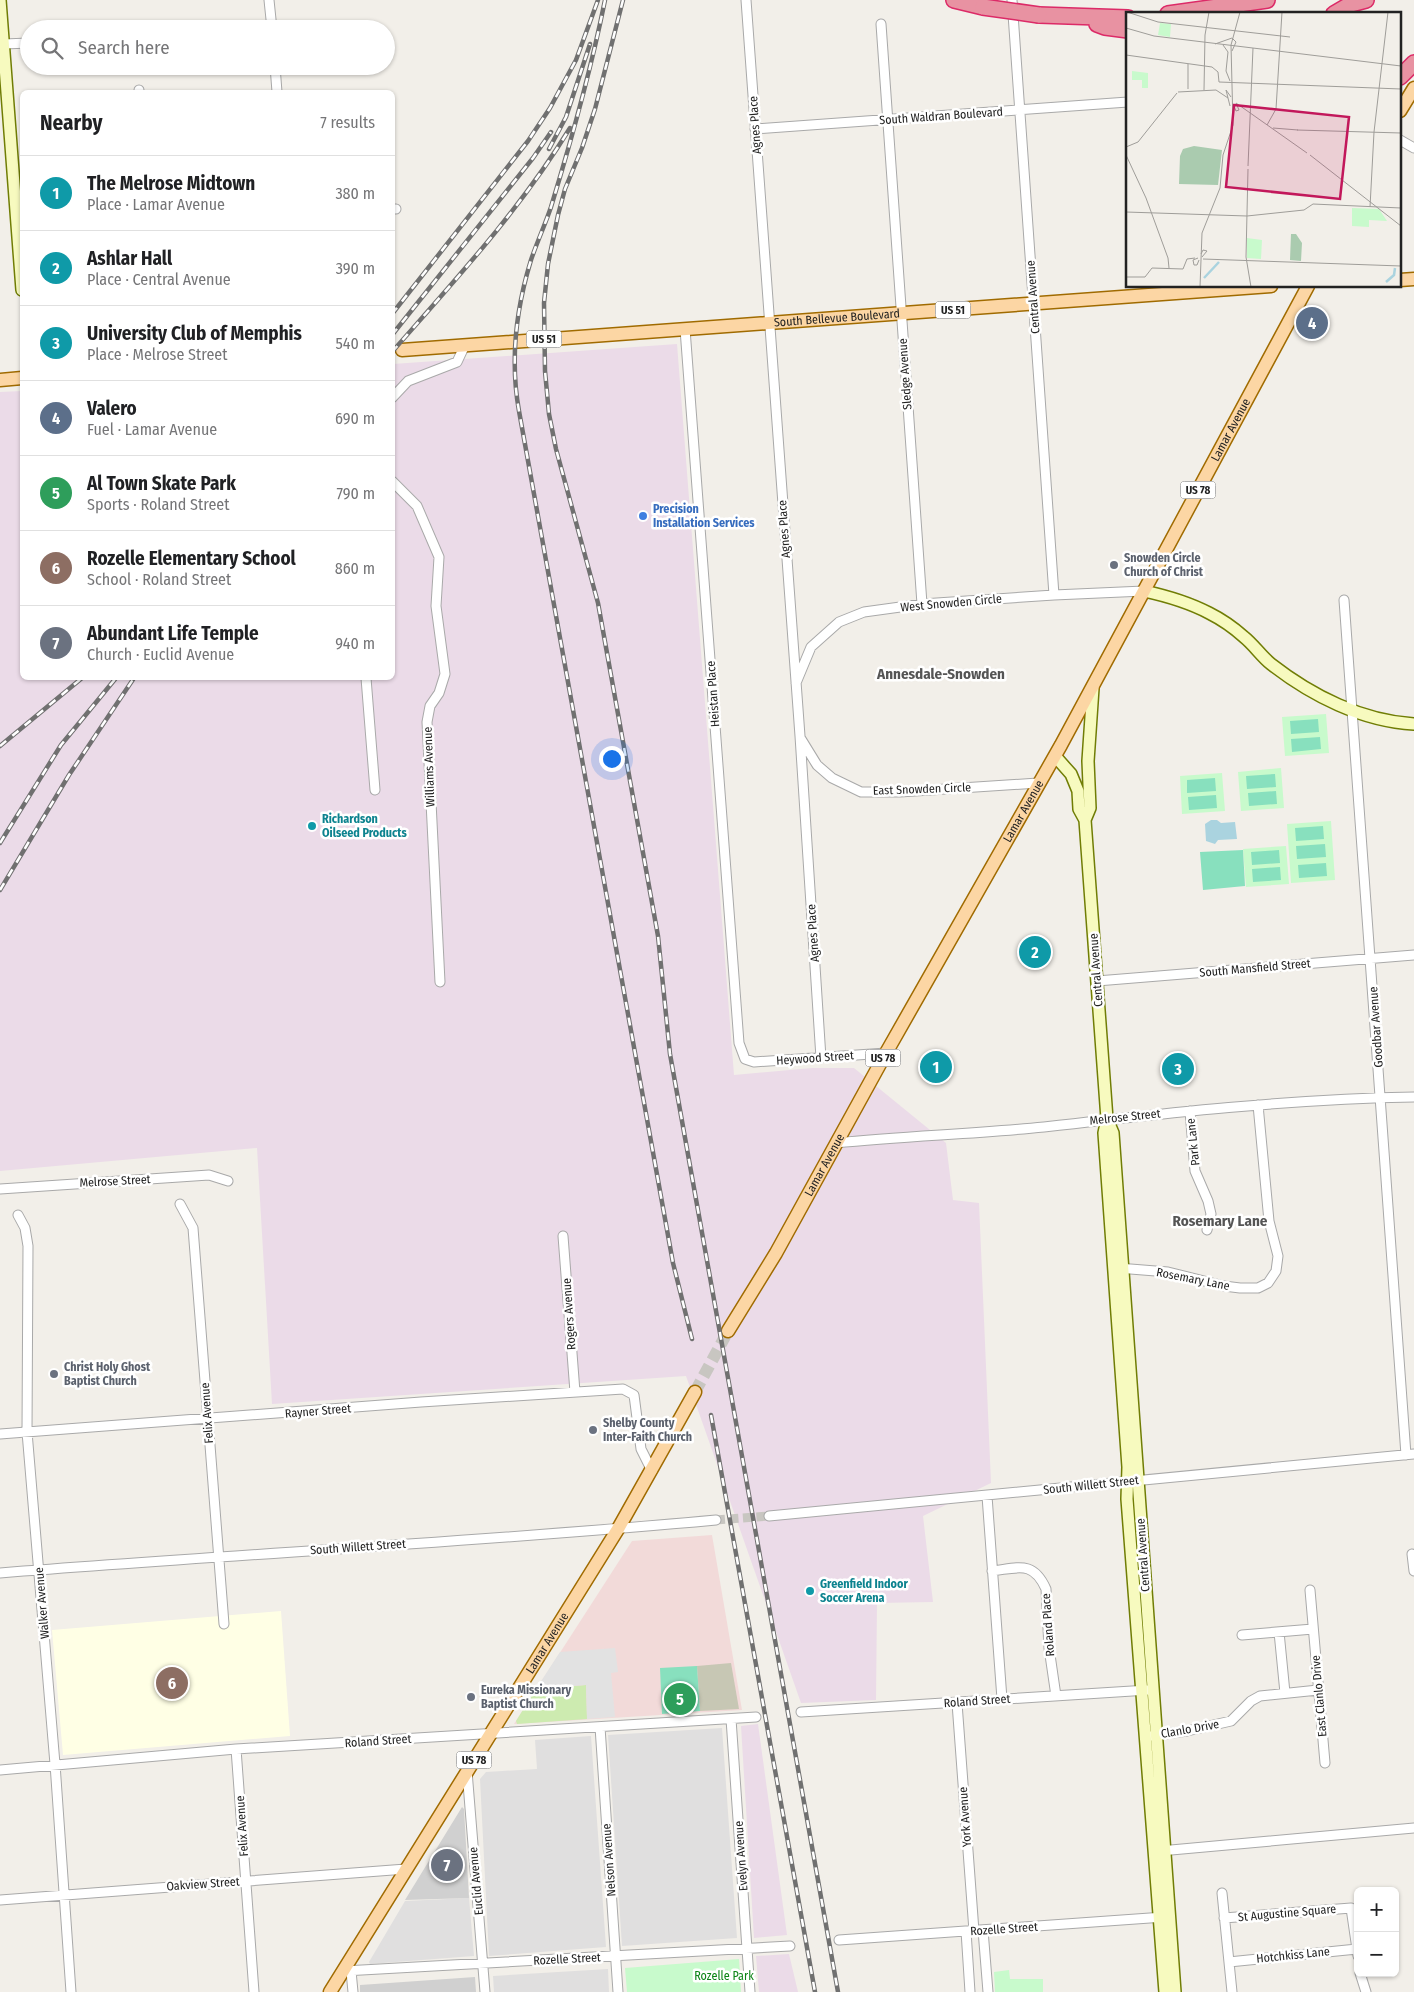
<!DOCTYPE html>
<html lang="en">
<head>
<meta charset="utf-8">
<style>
  body { margin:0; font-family:"Fira Sans Condensed",sans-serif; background:#f2f2f2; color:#202124 }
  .controls { position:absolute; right:15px; bottom:15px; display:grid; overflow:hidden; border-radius:8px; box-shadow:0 1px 4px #0004 }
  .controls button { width:45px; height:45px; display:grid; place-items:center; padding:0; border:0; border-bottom:1px solid #e0e0e0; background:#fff; color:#202124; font:25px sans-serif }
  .you { position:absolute; left:611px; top:758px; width:18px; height:18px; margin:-12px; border:4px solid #fff; border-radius:50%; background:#1a73e8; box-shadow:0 0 0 8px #1a73e833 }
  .badge { display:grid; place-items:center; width:32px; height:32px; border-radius:50%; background:#b45309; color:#fff; font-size:16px; font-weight:700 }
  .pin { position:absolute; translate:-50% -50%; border:2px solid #fff; box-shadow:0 1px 5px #0006 }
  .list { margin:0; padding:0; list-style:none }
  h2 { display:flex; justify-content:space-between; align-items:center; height:65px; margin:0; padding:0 20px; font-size:21px }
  h2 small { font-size:16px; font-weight:400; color:#757577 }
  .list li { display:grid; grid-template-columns:32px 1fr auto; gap:15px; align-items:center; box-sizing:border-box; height:75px; padding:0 20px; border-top:1px solid #e0e0e0 }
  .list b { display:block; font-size:19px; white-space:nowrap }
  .list p { margin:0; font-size:16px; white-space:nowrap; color:#757577 }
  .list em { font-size:16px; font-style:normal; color:#757577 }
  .icon { flex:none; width:28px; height:28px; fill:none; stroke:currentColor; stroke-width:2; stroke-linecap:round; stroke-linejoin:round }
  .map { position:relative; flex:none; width:1414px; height:1992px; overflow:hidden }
  .search { position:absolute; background:#fff; box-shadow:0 1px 4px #0004; left:20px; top:20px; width:375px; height:55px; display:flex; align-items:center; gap:12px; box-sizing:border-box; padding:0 18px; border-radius:28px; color:#757577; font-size:19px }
  .panel { position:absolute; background:#fff; box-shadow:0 1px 4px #0004; left:20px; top:90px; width:375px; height:590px; border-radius:8px }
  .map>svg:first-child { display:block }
  .residential { fill:#e0dfdf }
  .commercial { fill:#f2dad9 }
  .industrial { fill:#ebdbe8 }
  .education { fill:#ffffe5 }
  .religious { fill:#d0d0d0 }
  .construction { fill:#c7c7b4 }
  .grass { fill:#cdebb0 }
  .park { fill:#c8facc }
  .pitch { fill:#88e0be }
  .parking { fill:#e2e2e2 }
  .water { fill:#aad3df }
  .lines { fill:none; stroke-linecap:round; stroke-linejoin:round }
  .street-tunnel { stroke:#c8c6c1; stroke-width:9; stroke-dasharray:9 4.5; stroke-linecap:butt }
  .primary-tunnel { stroke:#c8c6c1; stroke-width:12; stroke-dasharray:12 6; stroke-linecap:butt }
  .street-casing { stroke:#a9a9a9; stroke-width:11 }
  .secondary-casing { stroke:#707d05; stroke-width:14 }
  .primary-casing { stroke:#a06b00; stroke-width:15 }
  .highway-casing { stroke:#dc2a67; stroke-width:18 }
  .street { stroke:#fff; stroke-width:9 }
  .secondary { stroke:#f7fabf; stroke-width:11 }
  .primary { stroke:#fcd6a4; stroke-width:12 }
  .highway { stroke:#e892a2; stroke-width:15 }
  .rail-casing { stroke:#707070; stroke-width:4.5 }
  .rail { stroke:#fff; stroke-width:2.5; stroke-dasharray:8; stroke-linecap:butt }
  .highway-bridge-casing { stroke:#dc2a67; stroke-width:18; stroke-linecap:butt }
  .highway-bridge { stroke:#e892a2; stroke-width:15 }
  .shop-dot { fill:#3f7fe0; stroke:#fff; stroke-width:2 }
  .worship-dot { fill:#6b7280; stroke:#fff; stroke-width:2 }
  .culture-dot { fill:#0f9aa8; stroke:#fff; stroke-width:2 }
  .labels { text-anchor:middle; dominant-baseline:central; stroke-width:5; stroke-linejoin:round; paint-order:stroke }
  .shield { fill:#fff; stroke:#646464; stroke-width:1 }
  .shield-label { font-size:11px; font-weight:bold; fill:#222 }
  .street-label { font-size:12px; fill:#222; stroke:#fff }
  .shop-label { font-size:12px; font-weight:bold; fill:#366cbe; stroke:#fff; text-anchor:start }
  .worship-label { font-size:12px; font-weight:bold; fill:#5b616d; stroke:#fff; text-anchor:start }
  .culture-label { font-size:12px; font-weight:bold; fill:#0d838f; stroke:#fff; text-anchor:start }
  .park-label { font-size:12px; fill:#0c8416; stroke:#fff }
  .quarter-label { font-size:15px; font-weight:bold; fill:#555; stroke:#fff }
  .inset-river { fill:none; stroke:#aad3df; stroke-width:2.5 }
  .inset-road { fill:none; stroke:#9f9d99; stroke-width:1 }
  .view { fill:#c2185b; fill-opacity:0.15; stroke:#c2185b; stroke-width:2.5 }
  .inset-edge { fill:none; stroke:#222; stroke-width:2.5 }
</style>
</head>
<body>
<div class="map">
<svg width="1414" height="1992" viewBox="0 0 1414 1992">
  <rect width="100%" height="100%" fill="#f2efe9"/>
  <path class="residential" d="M722,1728L737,1938L622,1946L608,1735Z
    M591,1736L606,1947L489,1956L480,1779L486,1772L537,1769L535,1740Z
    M469,1898L474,1956L370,1964L369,1962L405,1901Z
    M608,1969L609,1992H494L493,1976Z"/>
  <path class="commercial" d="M712,1535L742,1710L514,1724L632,1541Z"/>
  <path class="industrial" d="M677,344L734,1075L812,1068H854L946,1143L953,1200L979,1203L991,1483L923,1516L933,1602L877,1603L876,1700L801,1703L686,1376L272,1404L257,1148L0,1171V392L22,391V678H392L393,364Z
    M758,1724L787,1935L754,1938L741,1726Z
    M789,1954L798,1992H759L756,1956Z"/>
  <path class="education" d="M281,1611L290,1736L63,1755L52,1630Z"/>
  <path class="religious" d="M462,1807L464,1809L469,1898L405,1900Z
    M475,1977L476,1992H360V1985Z"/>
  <path class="construction" d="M731,1663L739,1709L700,1711L697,1666Z"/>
  <path class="grass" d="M586,1685L587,1719L517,1724L516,1721L536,1689Z"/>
  <path class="park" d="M1326,714L1329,753L1285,756L1282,717Z
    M1281,768L1284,808L1241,811L1238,772Z
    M1222,773L1225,811L1182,814L1180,776Z
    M1331,821L1335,880L1291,883L1287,824Z
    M1286,846L1289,884L1246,887L1243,849Z
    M739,1959L741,1992H627L625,1968Z
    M1009,1970L1010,1979H1043V1992H995L994,1972Z"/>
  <path class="pitch" d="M1318,719L1319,732L1291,734L1290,721Z
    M1320,737L1321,749L1292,752L1291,739Z
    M1275,774L1276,787L1247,789L1246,776Z
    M1215,778L1216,791L1187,793V780Z
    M1276,791L1277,804L1249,806L1248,793Z
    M1216,795L1217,808L1189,810L1188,797Z
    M1323,826L1324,839L1296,841L1295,828Z
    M1325,844L1326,857L1297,859L1296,846Z
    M1243,850L1245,886L1203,890L1200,852Z
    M1279,850L1280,863L1252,865L1251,852Z
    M1326,863L1327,876L1299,878L1298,865Z
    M1280,867L1281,880L1253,882L1252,869Z
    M697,1666L700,1711L662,1714L660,1668Z"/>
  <path class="parking" d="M615,1648L618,1672L611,1673L615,1717L587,1719L586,1685L536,1689L560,1652Z"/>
  <path class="water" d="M1211,820H1217L1221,823L1235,822L1237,839L1218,840L1215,844L1206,841L1205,824Z"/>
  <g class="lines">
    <path class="street-tunnel" d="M716,1520L769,1516"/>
    <path class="primary-tunnel" d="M695,1392L728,1331"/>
    <g class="street-casing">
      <path id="street" d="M269,0L272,29
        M746,0L800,736L821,1058
        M1012,0L1054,595
        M881,24L922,604
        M215,29L272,25
        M4,44L29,43
        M275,66L277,92
        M139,90V92
        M755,129L1128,102
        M1400,140L1414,148
        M392,209H396
        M685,329L739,1043L745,1059L754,1062L886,1053
        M392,398L408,381L457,362L465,345
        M392,481L417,506L439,557L436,606L445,674L439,693L430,706L427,722L440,982
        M1344,600L1406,1455
        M366,678L375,790
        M796,683L811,647L839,622L864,612L922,604L1054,595L1144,591
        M801,739L817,765L832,778L861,792H900L1038,783
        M1097,981L1414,955
        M1190,1111L1195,1171L1208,1201L1211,1214L1207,1230
        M836,1143C905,1136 975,1134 1044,1127C1167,1113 1290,1099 1414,1097
        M0,1189L209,1175L228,1181
        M180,1204L193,1228L224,1624
        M18,1215L25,1228L28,1246L27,1432L55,1764L71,1992
        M563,1236L575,1392
        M1118,1268L1168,1272L1224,1286L1240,1288H1258L1268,1283L1276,1271L1278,1256L1269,1221L1258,1105
        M0,1434L421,1402L623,1389L634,1395L641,1449L652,1471
        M987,1496L1002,1699
        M769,1516L1414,1454
        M1412,1554L1414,1571
        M992,1571C1018,1568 1033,1560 1046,1589L1049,1648L1056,1696
        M0,1573C239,1554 478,1542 716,1520
        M1310,1590L1325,1763
        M1279,1632L1285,1693
        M1242,1635L1313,1629
        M957,1703L974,1931
        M801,1712L1148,1690
        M731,1719L750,1992
        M600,1727L618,1992
        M1151,1736L1187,1731L1231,1721L1251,1701L1260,1696L1318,1690
        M236,1749L254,1992
        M0,1770L236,1749L756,1717
        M467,1771L485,1992
        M1160,1851L1414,1828
        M1222,1893L1232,1992
        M0,1900L406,1869
        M1224,1918L1351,1908L1358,1956
        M983,1930L988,1992
        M966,1931L970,1992
        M839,1940L1164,1917
        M1229,1962L1357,1949
        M344,1971L790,1946
        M351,1971L353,1992
        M1360,1973L1366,1992"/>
    </g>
    <g class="secondary-casing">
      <path id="secondary" d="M0,0L22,290
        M1144,591C1167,596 1188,602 1209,613C1221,619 1234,628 1244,637C1254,645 1261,656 1271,664C1312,696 1362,721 1414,724
        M1055,756L1071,774L1078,791L1079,809L1085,820L1107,1119L1104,1133L1128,1467L1127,1499L1165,1992
        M1085,820L1090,808L1088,761L1093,688
        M1107,1119L1113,1133L1175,1992"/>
    </g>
    <g class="primary-casing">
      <g id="primary">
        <path d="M1400,111L1414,88"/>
        <path d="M1400,280L1414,279"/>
        <path id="s1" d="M402,350L1271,286"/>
        <path d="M0,380L22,378"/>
        <path id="s2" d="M728,1331L776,1253L886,1053L1061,745L1308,286"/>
        <path id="s3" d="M330,1992L618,1529L695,1392"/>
      </g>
    </g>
    <g class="highway-casing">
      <path id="highway" d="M954,0L983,7
        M1168,14L1267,0
        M1334,14L1351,4L1366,0
        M1039,15L1128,18
        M1097,24L1105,27L1128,30
        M1400,77L1414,63"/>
    </g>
    <use href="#street" class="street"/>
    <use href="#secondary" class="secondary"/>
    <use href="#primary" class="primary"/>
    <use href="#highway" class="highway"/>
    <g class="rail-casing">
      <path id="rail" d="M605,0C591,70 572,138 551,207C545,225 537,242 531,260C516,309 510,361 519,411L673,1263L692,1339
        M623,0L595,109L582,148L565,189L558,215L548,264L544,303L545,371L549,414L556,449L598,603L658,936L670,1054L838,1992
        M549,149L566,117L590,44
        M392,314L528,141L550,108L576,60L598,0
        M392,335L533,158L551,132
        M392,352C455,280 520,210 570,128
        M0,746L82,678
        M0,843L61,745L116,678
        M0,890L69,775L134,678
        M711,1415L815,1992"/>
    </g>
    <use href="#rail" class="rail"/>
    <g class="highway-bridge-casing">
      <path id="highway-bridge" d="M983,7L1039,15"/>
    </g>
    <use href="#highway-bridge" class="highway-bridge"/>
  </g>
  <circle class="shop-dot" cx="643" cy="516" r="5"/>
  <g class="worship-dot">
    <circle cx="1114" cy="565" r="5"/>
    <circle cx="54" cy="1374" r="5"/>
    <circle cx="593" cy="1430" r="5"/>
    <circle cx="471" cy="1697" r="5"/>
  </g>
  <g class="culture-dot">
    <circle cx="312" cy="826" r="5"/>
    <circle cx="810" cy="1591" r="5"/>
  </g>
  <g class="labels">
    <g class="shield">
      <rect x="935.5" y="301.5" width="35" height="17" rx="4"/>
      <rect x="526.5" y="330.5" width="35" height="17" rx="4"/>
      <rect x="1180.5" y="481.5" width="35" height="17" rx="4"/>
      <rect x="865.5" y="1049.5" width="35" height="17" rx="4"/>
      <rect x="456.5" y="1751.5" width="35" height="17" rx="4"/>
    </g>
    <g class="shield-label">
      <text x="953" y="310">US 51</text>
      <text x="544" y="339">US 51</text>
      <text x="1198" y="490">US 78</text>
      <text x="883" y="1058">US 78</text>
      <text x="474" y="1760">US 78</text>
    </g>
    <g class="street-label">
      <text transform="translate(941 116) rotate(-4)">South Waldran Boulevard</text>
      <text transform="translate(755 125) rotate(-94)">Agnes Place</text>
      <text transform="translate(1033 297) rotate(-94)">Central Avenue</text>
      <text stroke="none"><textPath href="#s1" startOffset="436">South Bellevue Boulevard</textPath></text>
      <text transform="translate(905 374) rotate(-94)">Sledge Avenue</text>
      <text stroke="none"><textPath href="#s2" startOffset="1032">Lamar Avenue</textPath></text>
      <text transform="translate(784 529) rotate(-94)">Agnes Place</text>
      <text transform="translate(951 603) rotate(-5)">West Snowden Circle</text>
      <text transform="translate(713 694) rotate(-94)">Heistan Place</text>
      <text transform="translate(429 767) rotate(-92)">Williams Avenue</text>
      <text transform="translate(922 789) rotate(-2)">East Snowden Circle</text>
      <text stroke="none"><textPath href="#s2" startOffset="598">Lamar Avenue</textPath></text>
      <text transform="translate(813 933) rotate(-94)">Agnes Place</text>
      <text transform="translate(1255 968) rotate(-5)">South Mansfield Street</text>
      <text transform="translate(1096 970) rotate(-94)">Central Avenue</text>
      <text transform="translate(1376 1027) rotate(-94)">Goodbar Avenue</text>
      <text transform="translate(815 1058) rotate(-4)">Heywood Street</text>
      <text transform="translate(1125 1117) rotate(-6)">Melrose Street</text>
      <text transform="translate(1193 1142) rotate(-96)">Park Lane</text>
      <text stroke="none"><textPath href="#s2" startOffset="192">Lamar Avenue</textPath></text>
      <text transform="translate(115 1181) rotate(-3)">Melrose Street</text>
      <text transform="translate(1193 1279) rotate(11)">Rosemary Lane</text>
      <text transform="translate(569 1314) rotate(-94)">Rogers Avenue</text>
      <text transform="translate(318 1411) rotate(-5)">Rayner Street</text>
      <text transform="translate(207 1413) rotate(-94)">Felix Avenue</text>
      <text transform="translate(1091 1485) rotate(-6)">South Willett Street</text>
      <text transform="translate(358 1547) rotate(-4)">South Willett Street</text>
      <text transform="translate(1143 1555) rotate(-94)">Central Avenue</text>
      <text transform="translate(42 1603) rotate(-95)">Walker Avenue</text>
      <text transform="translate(1048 1625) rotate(-94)">Roland Place</text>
      <text stroke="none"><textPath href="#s3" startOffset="411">Lamar Avenue</textPath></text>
      <text transform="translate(1319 1696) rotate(-95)">East Clanlo Drive</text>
      <text transform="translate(977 1701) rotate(-4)">Roland Street</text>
      <text transform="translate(1190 1729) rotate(-10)">Clanlo Drive</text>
      <text transform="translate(378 1741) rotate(-4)">Roland Street</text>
      <text transform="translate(965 1817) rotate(-94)">York Avenue</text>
      <text transform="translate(242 1826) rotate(-94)">Felix Avenue</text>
      <text transform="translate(741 1856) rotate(-94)">Evelyn Avenue</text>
      <text transform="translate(609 1860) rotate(-94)">Nelson Avenue</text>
      <text transform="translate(476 1881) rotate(-95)">Euclid Avenue</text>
      <text transform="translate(203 1884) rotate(-4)">Oakview Street</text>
      <text transform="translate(1287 1913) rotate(-5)">St Augustine Square</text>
      <text transform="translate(1004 1929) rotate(-4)">Rozelle Street</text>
      <text transform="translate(1293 1955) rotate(-6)">Hotchkiss Lane</text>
      <text transform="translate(567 1959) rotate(-3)">Rozelle Street</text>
    </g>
    <g class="shop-label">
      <text x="653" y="509">Precision<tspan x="653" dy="14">Installation Services</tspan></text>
    </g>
    <g class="worship-label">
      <text x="1124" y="558">Snowden Circle<tspan x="1124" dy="14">Church of Christ</tspan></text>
      <text x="64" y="1367">Christ Holy Ghost<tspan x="64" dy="14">Baptist Church</tspan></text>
      <text x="603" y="1423">Shelby County<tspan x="603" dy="14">Inter-Faith Church</tspan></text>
      <text x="481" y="1690">Eureka Missionary<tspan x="481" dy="14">Baptist Church</tspan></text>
    </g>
    <g class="culture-label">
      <text x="322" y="819">Richardson<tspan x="322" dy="14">Oilseed Products</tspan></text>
      <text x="820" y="1584">Greenfield Indoor<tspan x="820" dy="14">Soccer Arena</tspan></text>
    </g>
    <g class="park-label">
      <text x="724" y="1976">Rozelle Park</text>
    </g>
    <g class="quarter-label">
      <text x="941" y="674">Annesdale-Snowden</text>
      <text x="1220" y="1221">Rosemary Lane</text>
    </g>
  </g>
  <g transform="translate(1126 12)">
    <rect width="275" height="275" fill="#f2efe9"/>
    <path d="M68,134L96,138L92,173L53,172L54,144L57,137ZM165,222H170L176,231L175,249L164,248Z" fill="#aacbaf"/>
    <path d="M34,11L45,12L44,25L32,23ZM6,59L22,61V76H16V68H6ZM226,196L253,197L261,209L243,208V215L226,214ZM121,226L136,228L135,247L121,246Z" fill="#c8facc"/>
    <path class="inset-river" d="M78,266L93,250M260,270L268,263L269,256"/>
    <path class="inset-road" d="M1,0L32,10L164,25M0,16L28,24L275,54M89,32L106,26L110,30L106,39M97,33L102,40L100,59L104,69M0,43L86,55L92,60L93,70L275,77M62,77V52M78,78L79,23L83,0M52,80L90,78L102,86M110,91L181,141M104,94L100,78L105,85M108,94L110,99L113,98L110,91M141,113L150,97L156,0M147,116L172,118M171,118L275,121M0,135L12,130L51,81M0,143L20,186L42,246L43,256M184,143L275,214M122,154L127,36M122,157L120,245L125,275M244,195L248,120L262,0M0,200L121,204L178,198L187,192L275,196M75,242L77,238L81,239L76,245M72,246L67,248L68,253H71L73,248M77,247L275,254M0,265H19L26,256L57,257L61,247L69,246M74,275L76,221L94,176L97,143L107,113L105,33L114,0"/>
    <path class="view" d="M108,93L223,105L214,187L100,175Z"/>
    <rect width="275" height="275" class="inset-edge"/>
  </g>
</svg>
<div class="controls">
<button>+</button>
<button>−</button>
</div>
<div class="you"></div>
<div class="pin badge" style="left:936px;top:1067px;background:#0f9aa8">1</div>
<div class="pin badge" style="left:1035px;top:952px;background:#0f9aa8">2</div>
<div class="pin badge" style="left:1178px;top:1069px;background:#0f9aa8">3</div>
<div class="pin badge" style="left:1312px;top:323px;background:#5c6f8a">4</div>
<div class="pin badge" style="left:680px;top:1699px;background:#2e9e5b">5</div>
<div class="pin badge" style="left:172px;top:1683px;background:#8d6e63">6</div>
<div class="pin badge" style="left:447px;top:1865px;background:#6b7280">7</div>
<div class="search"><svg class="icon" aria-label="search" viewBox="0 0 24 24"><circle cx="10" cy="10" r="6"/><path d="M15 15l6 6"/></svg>Search here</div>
<section class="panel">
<h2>Nearby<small>7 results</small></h2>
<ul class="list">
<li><span class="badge" style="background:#0f9aa8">1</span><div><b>The Melrose Midtown</b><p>Place · Lamar Avenue</p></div><em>380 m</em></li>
<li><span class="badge" style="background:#0f9aa8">2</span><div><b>Ashlar Hall</b><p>Place · Central Avenue</p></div><em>390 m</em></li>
<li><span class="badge" style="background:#0f9aa8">3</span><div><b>University Club of Memphis</b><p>Place · Melrose Street</p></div><em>540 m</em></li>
<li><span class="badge" style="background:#5c6f8a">4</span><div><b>Valero</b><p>Fuel · Lamar Avenue</p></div><em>690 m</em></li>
<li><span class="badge" style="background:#2e9e5b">5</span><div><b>Al Town Skate Park</b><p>Sports · Roland Street</p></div><em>790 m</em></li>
<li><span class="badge" style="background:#8d6e63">6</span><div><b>Rozelle Elementary School</b><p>School · Roland Street</p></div><em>860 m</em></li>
<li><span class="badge" style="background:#6b7280">7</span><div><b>Abundant Life Temple</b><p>Church · Euclid Avenue</p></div><em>940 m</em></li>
</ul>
</section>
</div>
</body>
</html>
